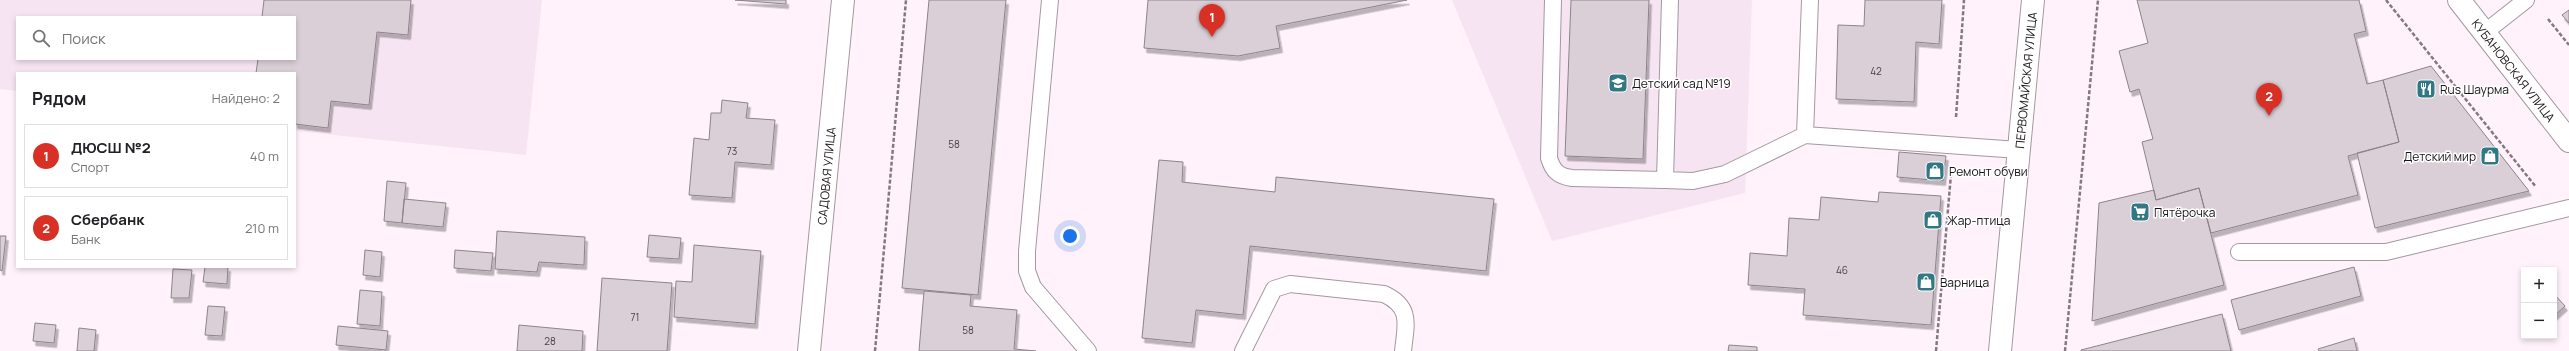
<!DOCTYPE html>
<html lang="ru">
<head>
<meta charset="utf-8">
<style>
  body { margin:0; font-family:Manrope,sans-serif; background:#f6f6f6; color:#202124 }
  .controls { position:absolute; right:12px; bottom:12px; display:grid; overflow:hidden; border-radius:0px; box-shadow:0 2px 6px #0003 }
  .controls button { width:36px; height:36px; display:grid; place-items:center; padding:0; border:0; border-bottom:1px solid #e0e0e0; background:#fff; color:#202124; font:20px sans-serif }
  .you { position:absolute; left:1070px; top:236px; width:14px; height:14px; margin:-10px; border:3px solid #fff; border-radius:50%; background:#1a73e8; box-shadow:0 0 0 6px #1a73e833 }
  .badge { display:grid; place-items:center; width:26px; height:26px; border-radius:50%; background:#d93025; color:#fff; font-size:13px; font-weight:700 }
  .pin { position:absolute; translate:-50% -33px; filter:drop-shadow(0 1px 2px #0008) }
  .pin::after { content:''; position:absolute; top:21px; width:14px; height:12px; background:inherit; clip-path:polygon(0 0,100% 0,50% 100%) }
  .list { margin:0; padding:0; list-style:none }
  h2 { display:flex; justify-content:space-between; align-items:center; height:52px; margin:0; padding:0 16px; font-size:17px }
  h2 small { font-size:13px; font-weight:400; color:#757577 }
  .list li { display:grid; grid-template-columns:26px 1fr auto; gap:12px; align-items:center; box-sizing:border-box; height:64px; margin:0 8px 8px; padding:0 8px; border:1px solid #e0e0e0; border-radius:0px }
  .list b { display:block; font-size:15px; white-space:nowrap }
  .list p { margin:0; font-size:13px; white-space:nowrap; color:#757577 }
  .list em { font-size:13px; font-style:normal; color:#757577 }
  .icon { flex:none; width:22px; height:22px; fill:none; stroke:currentColor; stroke-width:2; stroke-linecap:round; stroke-linejoin:round }
  .map { position:relative; flex:none; width:2569px; height:351px; overflow:hidden }
  .search { position:absolute; background:#fff; box-shadow:0 2px 6px #0003; left:16px; top:16px; width:280px; height:44px; display:flex; align-items:center; gap:10px; box-sizing:border-box; padding:0 14px; border-radius:0px; color:#757577; font-size:15px }
  .panel { position:absolute; background:#fff; box-shadow:0 2px 6px #0003; left:16px; top:72px; width:280px; height:196px; border-radius:0px }
  .map>svg:first-child { display:block }
  .built { fill:#f6e4f2; fill-rule:evenodd }
  .building { fill:#daced7; stroke:#8e838b; filter:url(#shadow) }
  .lines { fill:none; stroke-linecap:round; stroke-linejoin:round }
  .service-casing { stroke:#a398a0; stroke-width:18 }
  .tertiary-casing { stroke:#a398a0; stroke-width:24 }
  .primary-casing { stroke:#a398a0; stroke-width:24 }
  .path { stroke:#837a81; stroke-width:2.5; stroke-dasharray:4 2; stroke-linecap:butt }
  .service { stroke:#fff; stroke-width:16 }
  .tertiary { stroke:#fff; stroke-width:22 }
  .primary { stroke:#fff; stroke-width:22 }
  .labels { text-anchor:middle; dominant-baseline:central; stroke-width:3; stroke-linejoin:round; paint-order:stroke }
  .number-label { font-size:10px; fill:#484247 }
  .street-label { font-size:12px; fill:#181317; stroke:#fff }
  .poi-label { font-size:12px; fill:#181317; stroke:#fff; text-anchor:start }
</style>
</head>
<body>
<div class="map">
<svg width="2569" height="351" viewBox="0 0 2569 351">
  <defs>
    <filter id="shadow"><feDropShadow dx="2.5" dy="4.5" stdDeviation="0" flood-color="#0004"/></filter>
  </defs>
  <rect width="100%" height="100%" fill="#fff2fb"/>
  <path class="built" d="M0,0H542L526,155L295,131V73H17V91L0,89ZM17,17H295V59H17Z
    M1452,0H1752L1745,193L1552,241Z"/>
  <path class="building" d="M264,0H411L408,35L377,32L369,105L331,101L328,128L295,124V73H256L258,59H295V17H262Z
    M735,0H786V4Z
    M929,0H1006L978,295L902,288Z
    M1148,0H1407L1276,26L1280,48L1238,56L1144,48Z
    M1571,0H1649L1643,159L1565,156Z
    M1865,0H1942L1939,44L1916,42L1914,102L1836,99L1838,25L1864,26Z
    M2137,0H2359L2366,31L2354,34L2367,84L2383,80L2399,142L2348,156L2358,195L2211,233L2199,188L2156,200L2142,142L2153,139L2139,89L2130,92L2119,51L2148,43Z
    M2569,10V23L2562,15Z
    M2431,66L2529,191L2375,228L2357,153L2399,142L2383,80Z
    M722,100L748,103L746,118L775,120L771,165L735,162L732,198L689,195L694,138L709,140L711,113H721Z
    M1899,152L1946,156L1943,181L1897,177Z
    M1159,160L1183,162L1182,182L1275,192L1276,177L1494,199L1486,271L1250,246L1243,315L1196,310L1192,343L1142,338Z
    M387,181L406,183L402,223L384,221Z
    M2199,188L2224,285L2092,321L2099,203L2154,190L2156,200Z
    M1879,192L1941,196L1931,325L1803,315L1805,289L1748,285L1750,253L1787,256L1789,218L1819,220L1821,197L1878,202Z
    M404,199L446,203L443,227L402,223Z
    M497,231L585,237L584,265L539,262L537,272L495,269Z
    M649,235L681,238L679,259L647,257Z
    M0,236H6L2,271L0,270Z
    M694,245L761,251L755,324L674,317L676,281L692,282Z
    M365,250L382,252L380,277L363,275Z
    M455,250L493,253L491,271L454,268Z
    M205,267H228L227,284L203,282Z
    M2354,267L2361,296L2239,330L2231,300Z
    M173,269L192,270L189,298H171Z
    M602,278L672,283L667,351H597Z
    M360,290L382,292L380,326L357,324Z
    M924,291L971,295L970,306L1017,310L1014,349L1036,351H919Z
    M2554,294L2565,306L2554,316Z
    M208,306L225,307L222,336L205,335Z
    M2222,314L2231,351H2081V350Z
    M35,323L56,325L54,343L33,341Z
    M519,325L583,331L582,351H517Z
    M338,326L388,331L386,350L336,345Z
    M79,328L96,330L94,351H77Z
    M2354,338L2357,351H2319L2318,349Z
    M1729,345L1757,347V351H1728Z"/>
  <g class="lines">
    <g class="service-casing">
      <path id="service" d="M1050,0L1027,251V271L1033,287L1088,351
        M1553,0L1549,158C1553,171 1558,176 1572,178L1665,180
        M1670,0L1665,180L1693,181L1725,174L1805,135
        M1810,0L1805,135L2019,150
        M2484,33L2526,0
        M2239,252H2386L2569,208
        M1243,351L1274,289L1290,284L1384,294C1412,307 1406,324 1403,351"/>
    </g>
    <g class="tertiary-casing">
      <g id="tertiary">
        <path id="s1" d="M2459,0L2569,141"/>
        <path id="s2" d="M809,351L843,0"/>
      </g>
    </g>
    <g class="primary-casing">
      <g id="primary">
        <path id="s3" d="M2000,351L2033,0"/>
      </g>
    </g>
    <path class="path" d="M2386,0L2536,187
      M2548,19L2569,45
      M1956,117L1964,0
      M875,351L906,0
      M1936,351L1951,174
      M2065,351L2098,0"/>
    <use href="#service" class="service"/>
    <use href="#tertiary" class="tertiary"/>
    <use href="#primary" class="primary"/>
  </g>
  <defs>
    <g id="school-square" transform="scale(1)"><rect x="-9" y="-9" width="18" height="18" rx="4" fill="#317784" stroke="#fff"/><path d="M0-5L7-2L0 1L-7-2ZM-4 1L0 2.5L4 1V4Q0 6-4 4Z" fill="#fff"/></g>
    <g id="restaurant-square" transform="scale(1)"><rect x="-9" y="-9" width="18" height="18" rx="4" fill="#317784" stroke="#fff"/><path d="M-5-6h1v4h1v-4h1v4h1v-4h1v5L-1.5 .5V6h-2V.5L-5-1ZM5-6V6H3V1.5H1.5Q1.5-4 5-6Z" fill="#fff"/></g>
    <g id="shop-square" transform="scale(1)"><rect x="-9" y="-9" width="18" height="18" rx="4" fill="#317784" stroke="#fff"/><path d="M-5-2.5h2.3a2.7 3.5 0 0 1 5.4 0H5L5.5 6h-11ZM-1.5-2.5h3a1.5 2.3 0 0 0-3 0Z" fill="#fff"/></g>
    <g id="supermarket-square" transform="scale(1)"><rect x="-9" y="-9" width="18" height="18" rx="4" fill="#317784" stroke="#fff"/><path d="M-6-5.5h2.5l.6 2H6L4.5 2H-2.5L-4.4-4H-6ZM-1.5 3.2a1.3 1.3 0 1 0 .1 0ZM3 3.2a1.3 1.3 0 1 0 .1 0Z" fill="#fff"/></g>
  </defs>
  <g fill-rule="evenodd">
    <use href="#school-square" x="1618" y="83"/>
    <use href="#restaurant-square" x="2426" y="89"/>
    <use href="#shop-square" x="2490" y="156"/>
    <use href="#shop-square" x="1935" y="171"/>
    <use href="#supermarket-square" x="2140" y="212"/>
    <use href="#shop-square" x="1933" y="220"/>
    <use href="#shop-square" x="1926" y="282"/>
  </g>
  <g class="labels">
    <g class="number-label">
      <text x="1876" y="71">42</text>
      <text x="954" y="144">58</text>
      <text x="732" y="151">73</text>
      <text x="1842" y="270">46</text>
      <text x="635" y="317">71</text>
      <text x="968" y="330">58</text>
      <text x="550" y="341">28</text>
    </g>
    <g class="street-label">
      <text stroke="none"><textPath href="#s1" startOffset="89">КУБАНОВСКАЯ УЛИЦА</textPath></text>
      <text stroke="none"><textPath href="#s3" startOffset="272">ПЕРВОМАЙСКАЯ УЛИЦА</textPath></text>
      <text stroke="none"><textPath href="#s2" startOffset="176">САДОВАЯ УЛИЦА</textPath></text>
    </g>
    <g class="poi-label">
      <text x="1632" y="83">Детский сад №19</text>
      <text x="2440" y="89">Rus Шаурма</text>
      <text x="2476" y="156" text-anchor="end">Детский мир</text>
      <text x="1949" y="171">Ремонт обуви</text>
      <text x="2154" y="212">Пятёрочка</text>
      <text x="1947" y="220">Жар-птица</text>
      <text x="1940" y="282">Варница</text>
    </g>
  </g>
</svg>
<div class="controls">
<button>+</button>
<button>−</button>
</div>
<div class="you"></div>
<div class="pin badge" style="left:1212px;top:37px">1</div>
<div class="pin badge" style="left:2269px;top:116px">2</div>
<div class="search"><svg class="icon" aria-label="search" viewBox="0 0 24 24"><circle cx="10" cy="10" r="6"/><path d="M15 15l6 6"/></svg>Поиск</div>
<section class="panel">
<h2>Рядом<small>Найдено: 2</small></h2>
<ul class="list">
<li><span class="badge">1</span><div><b>ДЮСШ №2</b><p>Спорт</p></div><em>40 m</em></li>
<li><span class="badge">2</span><div><b>Сбербанк</b><p>Банк</p></div><em>210 m</em></li>
</ul>
</section>
</div>
</body>
</html>
